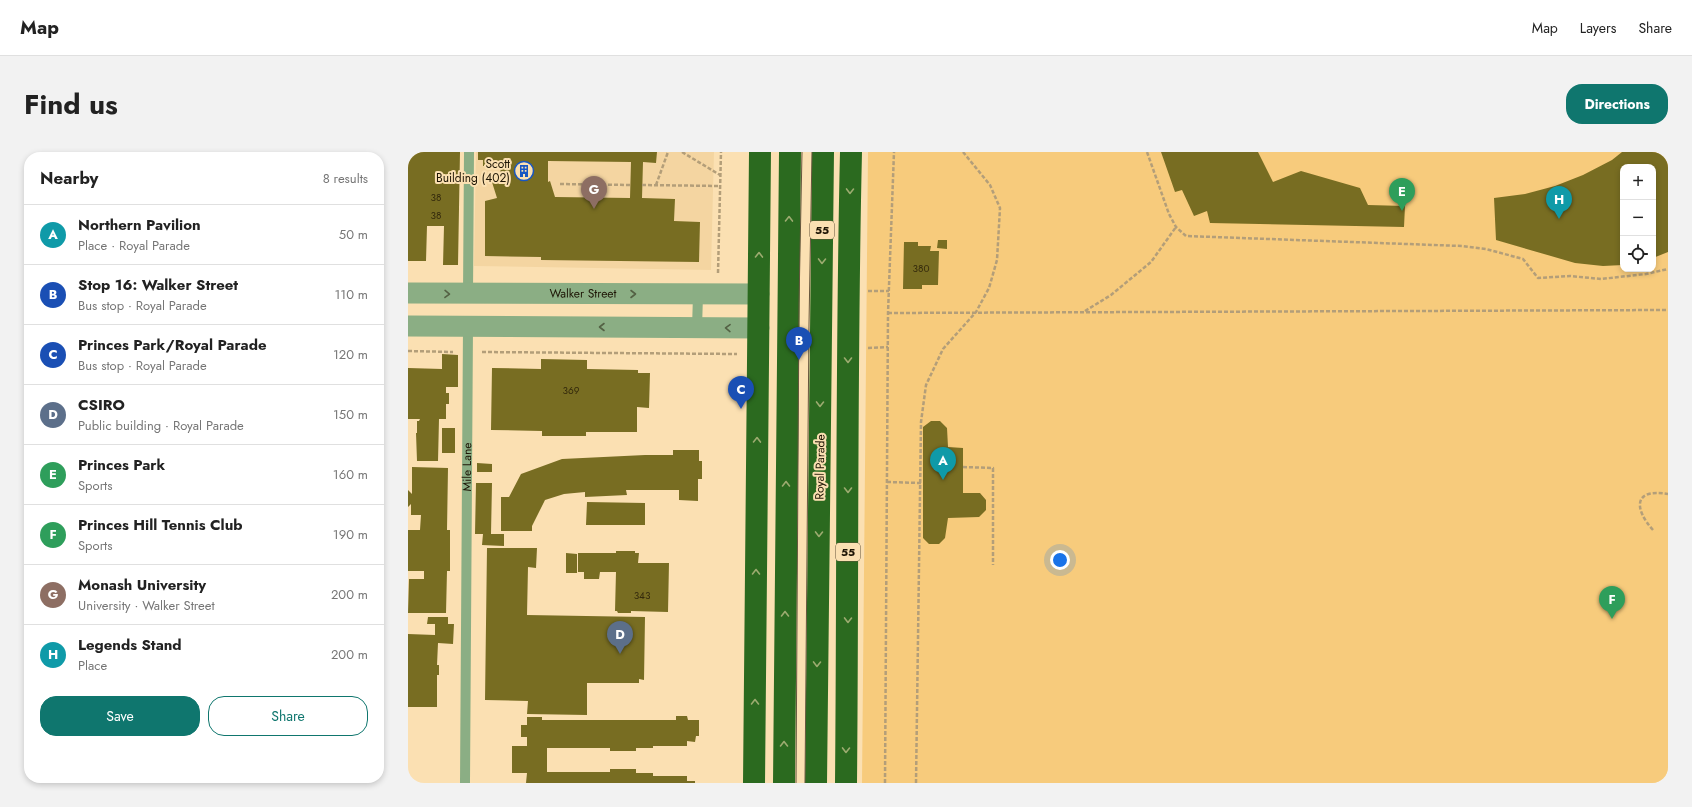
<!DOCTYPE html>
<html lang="en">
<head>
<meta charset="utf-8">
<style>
  body { margin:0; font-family:Jost,sans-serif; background:#f2f2f2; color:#222 }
  .controls { position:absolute; right:12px; top:12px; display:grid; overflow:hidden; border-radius:8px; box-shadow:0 2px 6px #0003 }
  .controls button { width:36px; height:36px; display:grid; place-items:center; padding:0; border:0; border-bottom:1px solid #e0e0e0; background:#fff; color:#222; font:20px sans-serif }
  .you { position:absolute; left:652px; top:408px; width:14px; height:14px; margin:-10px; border:3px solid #fff; border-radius:50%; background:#1a73e8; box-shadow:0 0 0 6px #1a73e833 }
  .badge { display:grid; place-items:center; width:26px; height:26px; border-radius:50%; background:#0f766e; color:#fff; font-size:13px; font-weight:700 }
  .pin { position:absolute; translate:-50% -33px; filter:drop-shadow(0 1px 2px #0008) }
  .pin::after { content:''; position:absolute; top:21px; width:14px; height:12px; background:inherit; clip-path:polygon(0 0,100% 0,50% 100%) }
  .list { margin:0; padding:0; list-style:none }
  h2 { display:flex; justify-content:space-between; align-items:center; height:52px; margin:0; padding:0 16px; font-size:17px }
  h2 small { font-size:13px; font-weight:400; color:#767676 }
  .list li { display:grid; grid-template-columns:26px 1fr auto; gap:12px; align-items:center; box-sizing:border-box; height:60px; padding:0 16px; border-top:1px solid #e0e0e0 }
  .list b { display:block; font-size:15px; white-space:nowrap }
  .list p { margin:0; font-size:13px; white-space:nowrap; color:#767676 }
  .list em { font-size:13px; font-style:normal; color:#767676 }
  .actions { display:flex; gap:8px; padding:12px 16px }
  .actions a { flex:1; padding:9px 0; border:1px solid #0f766e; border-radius:16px; text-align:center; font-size:14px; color:#0f766e }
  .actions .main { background:#0f766e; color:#fff }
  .icon { flex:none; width:22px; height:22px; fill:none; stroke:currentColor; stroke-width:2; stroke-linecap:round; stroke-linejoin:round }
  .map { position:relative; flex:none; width:1260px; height:631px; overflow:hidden; border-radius:16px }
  header { display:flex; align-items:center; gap:24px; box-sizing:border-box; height:56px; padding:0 20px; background:#fff; border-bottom:1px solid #e0e0e0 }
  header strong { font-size:19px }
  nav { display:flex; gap:22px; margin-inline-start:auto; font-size:14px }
  .intro { display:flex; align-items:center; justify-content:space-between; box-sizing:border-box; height:96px; padding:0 24px }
  h1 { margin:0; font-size:28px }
  .button { padding:10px 18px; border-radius:16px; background:#0f766e; color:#fff; font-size:14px; font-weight:700 }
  main { display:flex; gap:24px; padding:0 24px }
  aside { flex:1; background:#fff; border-radius:16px; box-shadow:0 2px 6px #0003 }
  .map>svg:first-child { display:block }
  .built { fill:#f4d5a1 }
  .green { fill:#f7cb7c; fill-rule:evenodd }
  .building { fill:#786d22; fill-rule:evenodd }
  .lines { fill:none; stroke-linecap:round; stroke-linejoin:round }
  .path { stroke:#b39e79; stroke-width:2.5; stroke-dasharray:4 2; stroke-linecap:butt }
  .lane { stroke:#8bae84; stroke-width:10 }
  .street { stroke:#8bae84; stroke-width:21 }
  .highway { stroke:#2b6a1f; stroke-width:22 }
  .tram { stroke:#65563d; stroke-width:1 }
  .oneway { stroke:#9dab70 }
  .oneway2 { stroke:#546144 }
  .labels { text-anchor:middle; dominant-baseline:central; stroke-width:4; stroke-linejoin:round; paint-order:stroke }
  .number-label { font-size:10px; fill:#342a0c }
  .shield { fill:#fbe0b2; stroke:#605138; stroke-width:1 }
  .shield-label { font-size:11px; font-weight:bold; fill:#1d1404 }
  .poi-label { font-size:12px; fill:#1d1404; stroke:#fbe0b2; text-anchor:end }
  .street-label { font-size:12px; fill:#1d1404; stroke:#fbe0b2 }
</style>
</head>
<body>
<header>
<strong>Map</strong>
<nav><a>Map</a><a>Layers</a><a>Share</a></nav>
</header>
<div class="intro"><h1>Find us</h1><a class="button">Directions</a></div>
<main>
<aside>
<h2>Nearby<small>8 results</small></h2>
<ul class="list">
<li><span class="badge" style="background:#0f9aa8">A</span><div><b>Northern Pavilion</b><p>Place · Royal Parade</p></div><em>50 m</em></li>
<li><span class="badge" style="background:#1a4fb4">B</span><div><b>Stop 16: Walker Street</b><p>Bus stop · Royal Parade</p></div><em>110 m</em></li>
<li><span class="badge" style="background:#1a4fb4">C</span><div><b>Princes Park/Royal Parade</b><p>Bus stop · Royal Parade</p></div><em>120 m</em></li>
<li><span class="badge" style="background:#5c6f8a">D</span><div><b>CSIRO</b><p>Public building · Royal Parade</p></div><em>150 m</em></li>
<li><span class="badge" style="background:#2e9e5b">E</span><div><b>Princes Park</b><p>Sports</p></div><em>160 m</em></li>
<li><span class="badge" style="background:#2e9e5b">F</span><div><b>Princes Hill Tennis Club</b><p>Sports</p></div><em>190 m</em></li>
<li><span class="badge" style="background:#8d6e63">G</span><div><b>Monash University</b><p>University · Walker Street</p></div><em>200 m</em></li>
<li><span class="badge" style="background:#0f9aa8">H</span><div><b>Legends Stand</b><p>Place</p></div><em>200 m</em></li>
</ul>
<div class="actions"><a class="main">Save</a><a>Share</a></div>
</aside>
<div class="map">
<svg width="1260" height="631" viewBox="0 0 1260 631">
  <rect width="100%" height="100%" fill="#fbe0b2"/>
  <path class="built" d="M68,0H306L303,118L66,114Z"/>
  <path class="green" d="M460,0H1260V631H454ZM1215,15H1245V117H1215Z"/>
  <path class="building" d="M0,0H52L50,113H35L36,74H19L18,109H0Z
    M70,0H249L248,11L235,10L234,46L267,47L266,69L292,70L291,110L133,108V105L77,104V49L89,46L83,27L92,24L93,14H75V8H70ZM140,9L223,10L222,46L147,45L142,29L140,30Z
    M753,0H850L865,30L893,19L952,36L960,53L997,54L996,75L802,71L799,59L786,64L774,38L767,40Z
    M1214,0H1260V100L1245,106V15H1215V113L1195,114L1167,111L1088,88L1086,46L1117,42L1147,34L1175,23L1204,8Z
    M530,88H539V97L529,96Z
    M496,90H510V94H523L522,99H531L530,133H514V137H495Z
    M34,202L50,203V235H38V241H41V252H38V267H31L30,309H9L8,281H9V269H11L12,267H0V216L34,217Z
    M133,207L179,208V217L230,218V221H242L241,256L229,255V280H178V284H134V279L83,278L84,216L133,217Z
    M523,269H532L539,276L540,295L555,296V341H572L578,348V358L571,365L540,366L537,386L531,392H521L515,386V275Z
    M34,276H47V301H34Z
    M265,298H291V309H294V327H290V349L271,348V338H218L219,343L177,345V340L156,342L137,348L124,374V379H93V345H101L113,322L154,307L237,303H265Z
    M69,311L84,312V320H69Z
    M4,315L40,316L39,378H42V419H39L38,461H0L1,427H16V419H0V378H12L13,363H3V352L0,355V338L4,342Z
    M68,331H84L83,382H96V394L74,393L75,382H67Z
    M179,350L237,351V373H178Z
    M79,396H129L128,416L120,415L119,463L237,465L236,528L231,527V531H179V563L119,562L120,549L77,548Z
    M208,399H227V401H231L230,411H261L260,460L223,459V461H210L209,459H207L208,420H192L191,427H176V420H170V401H208Z
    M158,401L169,402V421H158Z
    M20,465H40V472H46L45,492L30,491L29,513H31V523H29V555H0V482L27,483V472H19Z
    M268,564H279L280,568H291V584H288L287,590L279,589V594H245V596H228V599H202V596H139V620H202V617H228V621H245V624H279V629H287V631H118L119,621H104V594H119V585H113V573H119V565H134V568H268Z"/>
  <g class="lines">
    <path class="path" d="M274,0L312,23
      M739,0L761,62L768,75L778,84L1054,94L1078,97L1115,107L1130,126L1162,124L1193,127L1238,122L1260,117
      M152,32L223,33
      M234,33L312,34
      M248,33L260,0
      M310,121L313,0
      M460,139H481
      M677,159L703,143L743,110L768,75
      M480,161L1260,158
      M460,196L480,195
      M0,199L45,200
      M74,200L329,202
      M555,315L585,316V413
      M479,330L513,331
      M1245,378C1226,357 1225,336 1260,342
      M477,631L480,161L486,0
      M508,631L513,270L518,233L535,197L568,160L581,136L589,108L592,56L582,33L555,0"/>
    <g class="lane">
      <path d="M60,142L61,0"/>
      <path d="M289,176L290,143"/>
      <path id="s1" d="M57,631L60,174"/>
    </g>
    <g class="street">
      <path id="s2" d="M0,141L351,142"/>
      <path d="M0,174L351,176"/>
    </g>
    <path class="highway" d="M346,631L352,0
      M376,631L382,0
      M408,631L415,0
      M438,631C440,421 438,210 443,0"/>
    <path class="tram" d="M388,631L391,151L394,0
      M397,631L401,172L404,0"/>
  </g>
  <defs><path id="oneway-chevron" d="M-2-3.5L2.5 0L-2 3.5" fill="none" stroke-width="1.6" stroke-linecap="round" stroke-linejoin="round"/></defs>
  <g class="oneway">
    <use href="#oneway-chevron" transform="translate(442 39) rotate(91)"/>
    <use href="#oneway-chevron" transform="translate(381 67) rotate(-89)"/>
    <use href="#oneway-chevron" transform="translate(351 103) rotate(-89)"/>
    <use href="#oneway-chevron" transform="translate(414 109) rotate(91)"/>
    <use href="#oneway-chevron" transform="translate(440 208) rotate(90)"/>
    <use href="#oneway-chevron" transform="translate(412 252) rotate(91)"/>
    <use href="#oneway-chevron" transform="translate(349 288) rotate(-89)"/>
    <use href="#oneway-chevron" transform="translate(378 332) rotate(-90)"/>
    <use href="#oneway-chevron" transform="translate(440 338) rotate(90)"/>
    <use href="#oneway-chevron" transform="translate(411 382) rotate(91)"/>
    <use href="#oneway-chevron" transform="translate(348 420) rotate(-90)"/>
    <use href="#oneway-chevron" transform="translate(377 462) rotate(-90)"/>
    <use href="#oneway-chevron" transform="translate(440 468) rotate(91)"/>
    <use href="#oneway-chevron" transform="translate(409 512) rotate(91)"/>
    <use href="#oneway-chevron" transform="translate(347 550) rotate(-90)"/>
    <use href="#oneway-chevron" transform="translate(376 592) rotate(-90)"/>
    <use href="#oneway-chevron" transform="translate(438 598) rotate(91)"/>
  </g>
  <g class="oneway2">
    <use href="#oneway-chevron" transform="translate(39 142) rotate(1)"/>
    <use href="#oneway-chevron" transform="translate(225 142)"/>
    <use href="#oneway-chevron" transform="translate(194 175) rotate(-180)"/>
    <use href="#oneway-chevron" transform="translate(320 176) rotate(-179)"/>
  </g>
  <defs>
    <g id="building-ring" transform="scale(1)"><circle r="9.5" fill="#fbe0b2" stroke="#1756c2" stroke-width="1.5"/><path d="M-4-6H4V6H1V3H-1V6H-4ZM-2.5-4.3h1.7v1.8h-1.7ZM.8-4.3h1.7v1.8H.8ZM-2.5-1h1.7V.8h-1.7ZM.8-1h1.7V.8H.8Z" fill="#1756c2"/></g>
  </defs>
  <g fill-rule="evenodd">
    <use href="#building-ring" x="116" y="19"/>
  </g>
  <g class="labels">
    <g class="number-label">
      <text x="28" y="45">38</text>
      <text x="28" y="63">38</text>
      <text x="513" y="116">380</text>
      <text x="163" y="238">369</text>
      <text x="234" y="443">343</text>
    </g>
    <g class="shield">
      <rect x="402" y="69" width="24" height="18" rx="3"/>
      <rect x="428" y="391" width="24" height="18" rx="3"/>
    </g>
    <g class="shield-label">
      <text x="414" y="78">55</text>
      <text x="440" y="400">55</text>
    </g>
    <g class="poi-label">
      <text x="102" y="12">Scott<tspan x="102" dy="14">Building (402)</tspan></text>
    </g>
    <g class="street-label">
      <text stroke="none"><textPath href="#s2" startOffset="175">Walker Street</textPath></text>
      <text stroke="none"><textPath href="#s1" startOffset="316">Mile Lane</textPath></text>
      <text transform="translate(412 315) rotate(-89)">Royal Parade</text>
    </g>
  </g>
</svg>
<div class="controls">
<button>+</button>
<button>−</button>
<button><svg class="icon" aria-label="locate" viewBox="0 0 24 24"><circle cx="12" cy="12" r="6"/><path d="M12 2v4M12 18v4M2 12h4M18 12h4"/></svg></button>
</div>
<div class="you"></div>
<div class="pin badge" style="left:535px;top:328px;background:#0f9aa8">A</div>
<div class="pin badge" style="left:391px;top:208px;background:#1a4fb4">B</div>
<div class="pin badge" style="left:333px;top:257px;background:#1a4fb4">C</div>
<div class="pin badge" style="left:212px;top:502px;background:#5c6f8a">D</div>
<div class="pin badge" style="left:994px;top:59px;background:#2e9e5b">E</div>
<div class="pin badge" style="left:1204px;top:467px;background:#2e9e5b">F</div>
<div class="pin badge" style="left:186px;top:57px;background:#8d6e63">G</div>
<div class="pin badge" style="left:1151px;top:67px;background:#0f9aa8">H</div>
</div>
</main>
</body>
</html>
